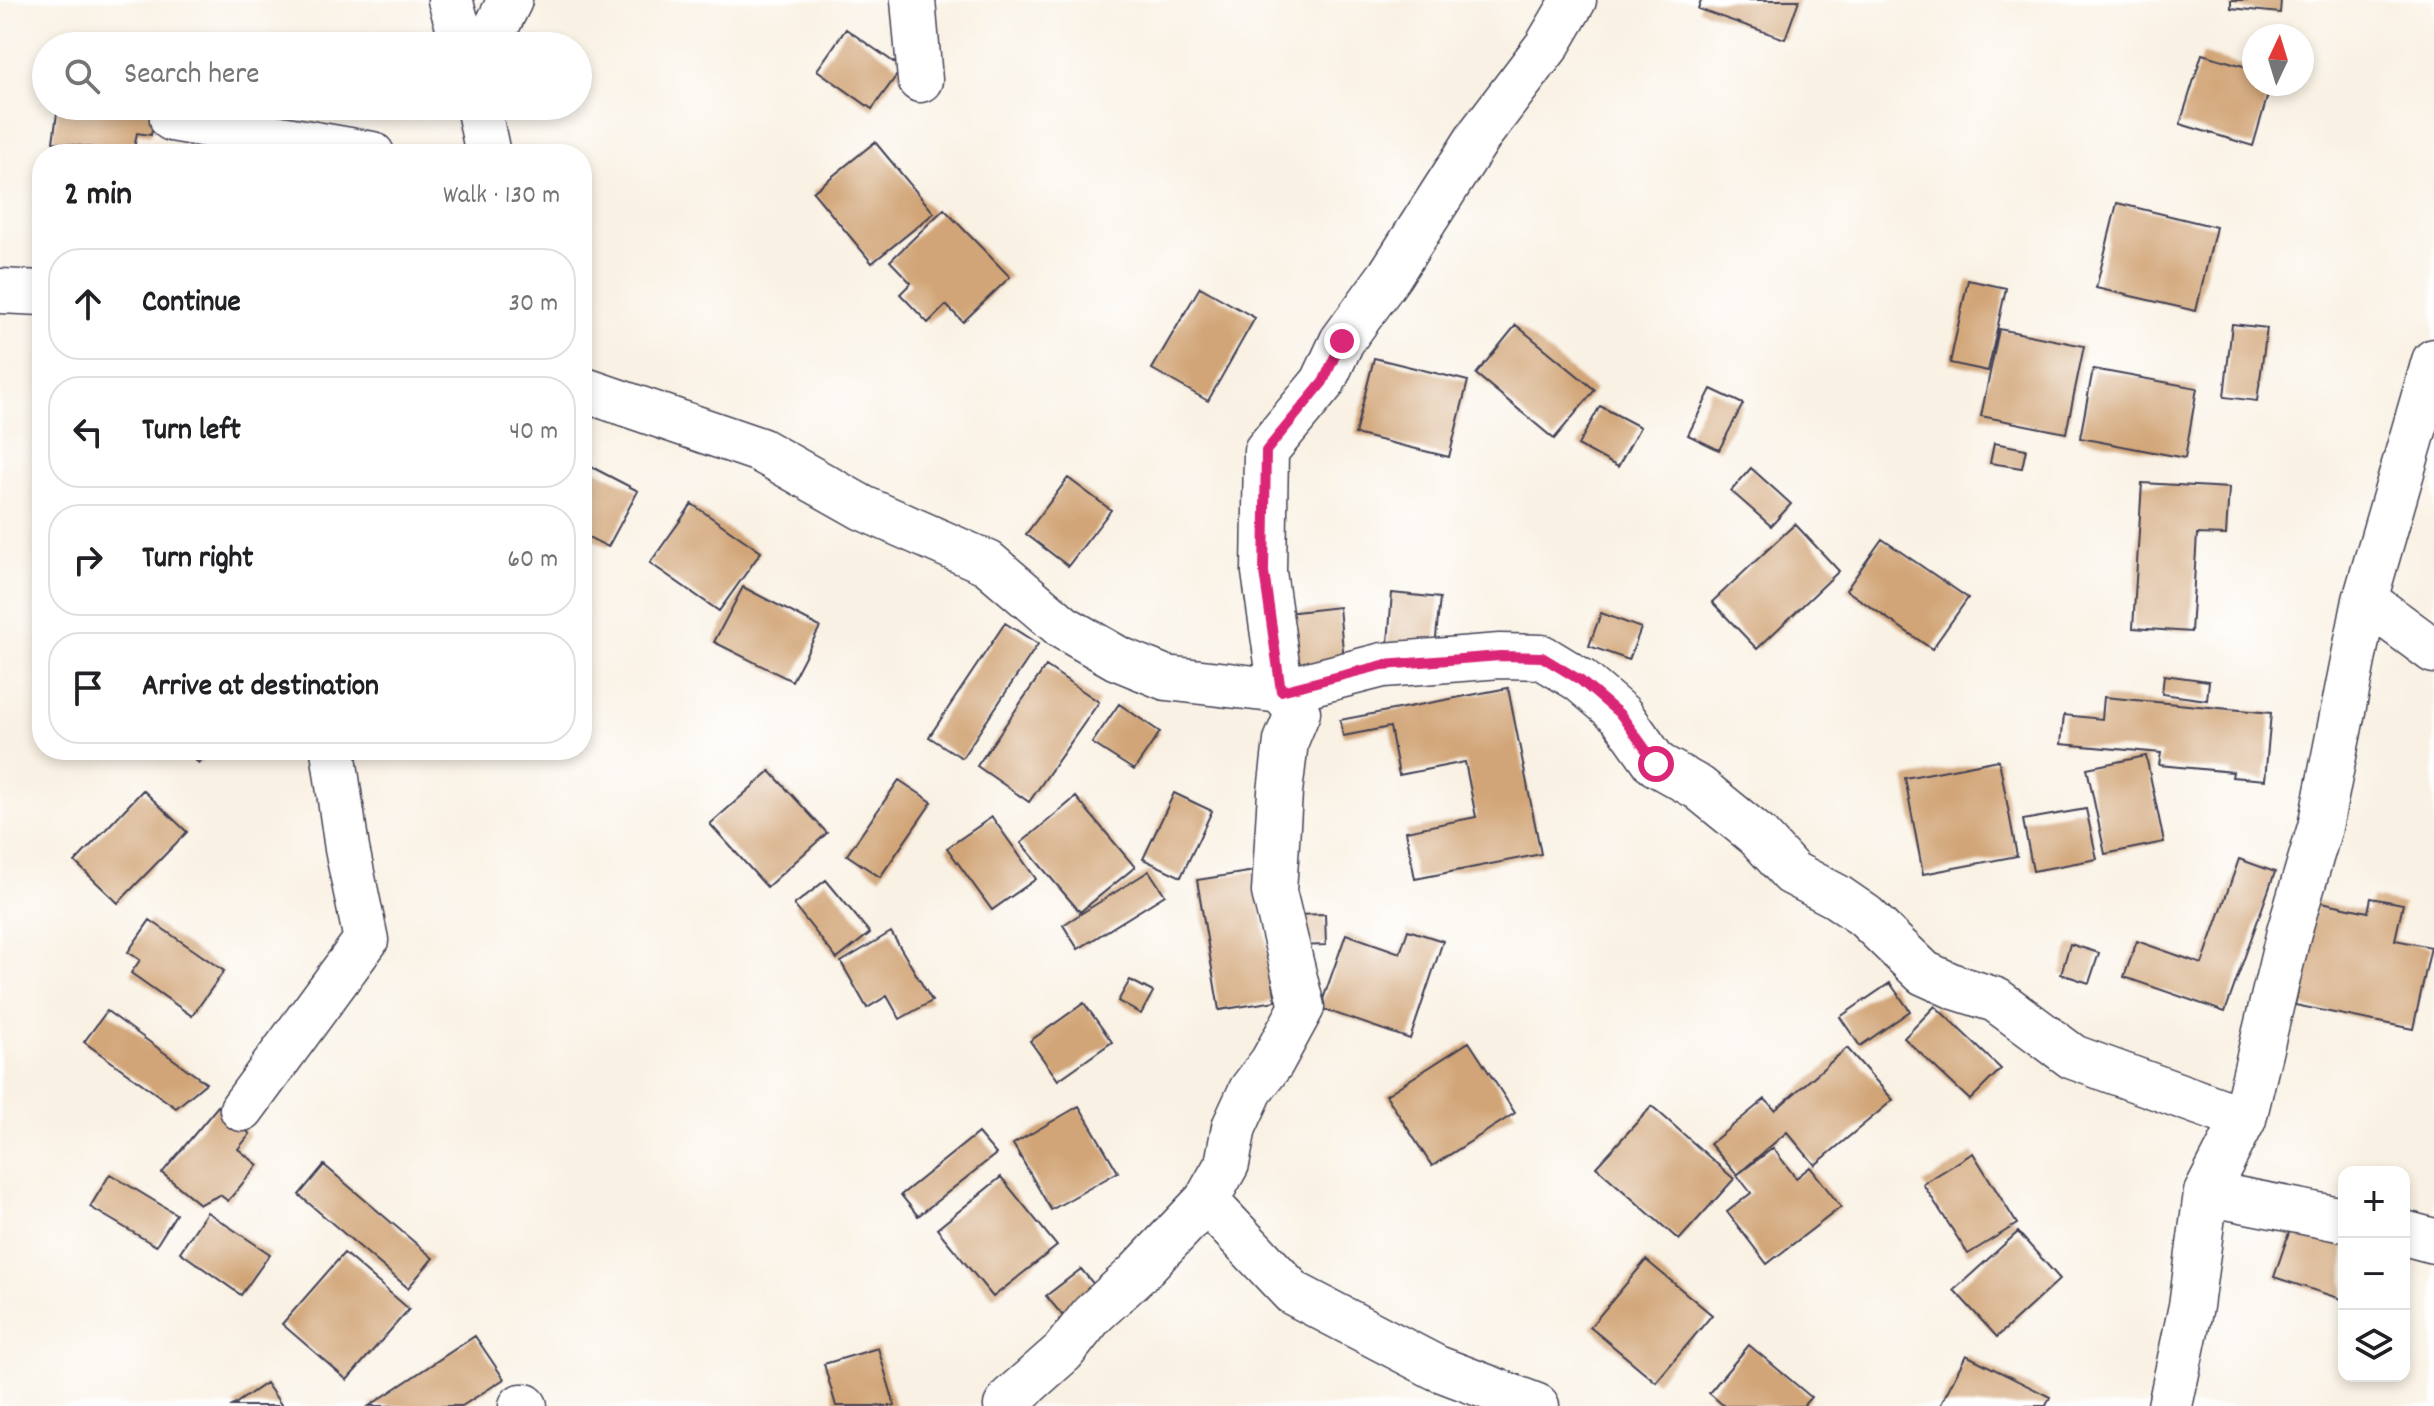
<!DOCTYPE html>
<html lang="en">
<head>
<meta charset="utf-8">
<style>
  body { margin:0; font-family:Dekko,sans-serif; background:#f2f2f2; color:#202124 }
  .controls { position:absolute; right:24px; bottom:24px; display:grid; overflow:hidden; border-radius:16px; box-shadow:0 4px 12px #0003 }
  .controls button { width:72px; height:72px; display:grid; place-items:center; padding:0; border:0; border-bottom:2px solid #e0e0e0; background:#fff; color:#202124; font:40px sans-serif }
  .compass { position:absolute; left:2242px; top:24px; width:72px; height:72px; border-radius:50%; background:#fff; box-shadow:0 4px 12px #0003; rotate:4deg }
  .stop { position:absolute; width:24px; height:24px; margin:-18px; border:6px solid #db2777; border-radius:50%; background:#fff }
  .stop.end { background:#db2777; border-color:#fff; box-shadow:0 2px 8px #0008 }
  .list { margin:0; padding:0; list-style:none }
  h2 { display:flex; justify-content:space-between; align-items:center; height:104px; margin:0; padding:0 32px; font-size:34px }
  h2 small { font-size:26px; font-weight:400; color:#757577 }
  .list li { display:grid; grid-template-columns:52px 1fr auto; gap:24px; align-items:center; box-sizing:border-box; height:112px; margin:0 16px 16px; padding:0 16px; border:2px solid #e0e0e0; border-radius:32px }
  .list b { display:block; font-size:30px; white-space:nowrap }
  .list em { font-size:26px; font-style:normal; color:#757577 }
  .icon { flex:none; width:44px; height:44px; fill:none; stroke:currentColor; stroke-width:2; stroke-linecap:round; stroke-linejoin:round }
  .map { position:relative; flex:none; width:2434px; height:1406px; overflow:hidden }
  .search { position:absolute; background:#fff; box-shadow:0 4px 12px #0003; left:32px; top:32px; width:560px; height:88px; display:flex; align-items:center; gap:20px; box-sizing:border-box; padding:0 28px; border-radius:44px; color:#757577; font-size:30px }
  .panel { position:absolute; background:#fff; box-shadow:0 4px 12px #0003; left:32px; top:144px; width:560px; height:616px; border-radius:32px }
  .map>svg:first-child { display:block }
  .building { fill:#d1a577 }
  .lines { fill:none; stroke-linecap:round; stroke-linejoin:round }
  .street-casing { stroke:#424154; stroke-width:47 }
  .street { stroke:#fff; stroke-width:44 }
  .route { stroke:#db2777; stroke-width:10 }
</style>
</head>
<body>
<div class="map">
<svg width="2434" height="1406" viewBox="0 0 2434 1406">
  <rect width="100%" height="100%" fill="#fff"/>
  <filter id="ink" filterUnits="userSpaceOnUse"><feTurbulence type="fractalNoise" baseFrequency=".0125" numOctaves="2"/><feDisplacementMap in="SourceGraphic" scale="16" xChannelSelector="R" yChannelSelector="G"/><feConvolveMatrix kernelMatrix="1 2 1 2 8 2 1 2 1" color-interpolation-filters="sRGB"/></filter>
  <filter id="wash" filterUnits="userSpaceOnUse"><feTurbulence type="fractalNoise" baseFrequency=".006" numOctaves="4" result="noise"/><feDisplacementMap in="SourceGraphic" scale="32" xChannelSelector="R" yChannelSelector="G"/><feGaussianBlur stdDeviation="1.8" result="paint"/><feColorMatrix in="noise" values="0 0 0 0 0 0 0 0 0 0 0 0 0 0 0 0 0 1.4 0 .05"/><feComposite in="paint" operator="in"/></filter>
  <g filter="url(#wash)">
    <rect width="100%" height="100%" fill="#f9f1e3"/>
    <g id="blocks">
      <path class="building" d="M1701,0H1799L1785,39L1698,9Z
        M2231,0H2281L2280,13L2231,8Z
        M846,29L902,68L872,109L817,70Z
        M2202,54L2254,69V84H2271L2253,146L2180,124Z
        M58,106H156L151,135L137,133L133,154L53,142Z
        M875,142L934,213L872,263L813,192Z
        M2117,203L2216,227L2196,311L2096,288Z
        M944,209L1010,277L963,322L946,305L928,323L900,294L911,283L890,261Z
        M1968,280L2006,288L1988,371L1950,363Z
        M1200,287L1255,318L1208,401L1152,369Z
        M2232,324L2267,328L2257,401L2224,397Z
        M1516,325L1595,390L1554,439L1476,374Z
        M1999,329L2084,346L2066,433L1981,416Z
        M1374,358L1468,381L1449,457L1355,434Z
        M2093,369L2197,388L2185,458L2080,438Z
        M1711,389L1743,404L1719,450L1688,435Z
        M1600,406L1640,427L1618,467L1578,445Z
        M1994,443L2026,449L2022,468L1990,463Z
        M582,462L638,491L608,547L582,534Z
        M1751,468L1791,504L1771,526L1731,491Z
        M1068,478L1111,510L1068,566L1026,534Z
        M2142,483L2229,488L2226,535L2197,534L2191,632L2133,628Z
        M692,504L761,552L719,611L650,563Z
        M1795,524L1839,571L1757,649L1712,602Z
        M1882,539L1968,598L1932,649L1846,590Z
        M743,587L820,627L792,681L714,642Z
        M1392,593L1440,598L1435,647L1388,643Z
        M1339,607L1344,661L1293,666L1287,613Z
        M1601,613L1641,628L1629,660L1589,646Z
        M1005,623L1038,644L962,758L929,737Z
        M1046,666L1099,702L1029,802L977,766Z
        M2164,675L2209,681L2207,700L2162,694Z
        M1508,688L1541,854L1415,879L1406,831L1476,817L1465,762L1399,775L1390,727L1343,736L1340,720Z
        M2104,697L2271,713L2265,780L2232,777L2233,772L2159,765L2161,753L2061,744L2064,715L2102,719Z
        M1119,704L1160,732L1134,770L1092,743Z
        M182,750H208L199,763Z
        M2146,756L2164,842L2105,854L2087,768Z
        M1999,760L2017,856L1923,874L1905,778Z
        M770,771L827,833L767,887L710,824Z
        M899,780L932,802L880,877L847,855Z
        M143,790L187,832L118,903L75,862Z
        M1174,793L1212,811L1181,877L1143,859Z
        M1076,797L1135,867L1080,912L1021,843Z
        M2086,809L2097,859L2033,871L2023,820Z
        M992,817L1036,879L992,910L947,848Z
        M2239,859L2275,872L2225,1012L2124,977L2137,941L2202,964Z
        M1149,871L1165,895L1078,949L1063,925Z
        M1255,871L1276,1001L1219,1010L1197,880Z
        M826,880L870,933L837,959L794,905Z
        M2371,898L2403,904L2395,940L2431,947L2413,1029L2295,1005L2317,901L2368,912Z
        M1325,914L1326,945L1297,946V915Z
        M150,920L224,971L192,1016L131,973L140,960L128,952Z
        M1408,930L1443,941L1410,1039L1320,1008L1346,934L1400,953Z
        M891,932L932,1001L900,1019L887,996L867,1008L841,962Z
        M2070,944L2099,953L2089,983L2061,974Z
        M1130,980L1153,992L1141,1014L1118,1001Z
        M1890,983L1910,1011L1860,1046L1840,1017Z
        M1084,1003L1112,1042L1058,1080L1030,1041Z
        M1935,1006L2001,1069L1970,1100L1904,1038Z
        M107,1011L206,1083L176,1108L84,1042Z
        M1469,1042L1515,1113L1432,1166L1386,1095Z
        M1847,1048L1893,1100L1815,1165L1787,1132L1737,1175L1710,1144L1765,1099L1775,1110Z
        M218,1106L250,1134L238,1149L258,1165L228,1201L220,1195L200,1204L162,1173Z
        M1079,1106L1118,1172L1051,1210L1013,1144Z
        M1652,1106L1734,1179L1679,1240L1596,1167Z
        M978,1133L996,1154L918,1216L901,1195Z
        M1773,1148L1796,1178L1810,1167L1841,1207L1767,1264L1727,1212L1751,1193L1737,1175Z
        M1973,1153L2017,1224L1968,1254L1923,1184Z
        M324,1165L433,1258L408,1288L299,1195Z
        M110,1174L176,1214L156,1246L90,1207Z
        M1001,1177L1057,1246L993,1297L937,1229Z
        M207,1212L270,1254L241,1295L180,1252Z
        M2296,1212L2344,1228V1290L2341,1299L2274,1277Z
        M2018,1232L2060,1279L1997,1337L1954,1290Z
        M344,1253L409,1309L347,1380L282,1324Z
        M1646,1260L1712,1315L1656,1382L1590,1327Z
        M1081,1269L1097,1288L1063,1316L1046,1296Z
        M475,1336L504,1379L462,1406H369Z
        M1749,1345L1811,1397L1803,1406H1724L1709,1393Z
        M878,1348L895,1406H836L824,1364Z
        M1966,1355L2050,1397L2046,1406H1940Z
        M266,1383L282,1406H232Z"/>
    </g>
  </g>
  <g filter="url(#ink)">
    <use href="#blocks" fill-opacity="0" stroke="#424154" stroke-width="2"/>
    <g class="lines">
      <g class="street-casing">
        <path id="street" d="M450,0L464,46
          M913,0L920,80
          M487,46L510,0
          M478,106L488,154
          M172,119L372,154
          M0,291L42,293
          M582,389L760,450L863,508L988,563L1063,627L1117,658L1166,678L1281,691L1383,665L1500,656L1542,657L1580,680L1621,715L1656,764L1699,788L1758,836L1792,873L1836,896L1865,916L1924,973L1955,987L1996,1000L2073,1057L2244,1119
          M2365,600L2434,651
          M242,1109L366,940L347,849L333,750
          M2206,1193L2344,1220
          M1206,1201L1293,1293L1437,1368L1537,1406
          M2404,1233L2434,1241
          M521,1406H525
          M1006,1406L1011,1398L1063,1352L1092,1315L1137,1274L1206,1201L1227,1164L1234,1127L1251,1090L1272,1062L1302,1007L1274,892L1280,792L1286,741L1298,712L1281,691L1264,572L1266,451L1323,382L1342,341L1390,275L1481,133L1547,46L1574,0
          M2170,1406L2191,1306L2206,1193L2244,1119L2289,932L2320,827L2365,600L2434,361"/>
      </g>
      <use href="#street" class="street"/>
    </g>
  </g>
  <g class="lines" filter="url(#ink)">
    <path class="route" d="M1342,341L1323,382L1266,451L1264,572L1281,691L1383,665L1500,656L1542,657L1580,680L1621,715L1656,764"/>
  </g>
</svg>
<div class="controls">
<button>+</button>
<button>−</button>
<button><svg class="icon" aria-label="layers" viewBox="0 0 24 24"><path d="M12 4l9 5-9 5-9-5zM3 14l9 5 9-5"/></svg></button>
</div>
<svg class="compass" viewBox="-18 -18 36 36"><path d="M0-13l5 13h-10z" fill="#e53935"/><path d="M0 13l5-13h-10z" fill="#757577"/></svg>
<div class="stop" style="left:1656px;top:764px"></div>
<div class="stop end" style="left:1342px;top:341px"></div>
<div class="search"><svg class="icon" aria-label="search" viewBox="0 0 24 24"><circle cx="10" cy="10" r="6"/><path d="M15 15l6 6"/></svg>Search here</div>
<section class="panel">
<h2>2 min<small>Walk · 130 m</small></h2>
<ul class="list">
<li><svg class="icon" aria-label="ahead" viewBox="0 0 24 24"><path d="M12 20V5M6 11l6-6 6 6"/></svg><div><b>Continue</b></div><em>30 m</em></li>
<li><svg class="icon" aria-label="left" viewBox="0 0 24 24"><path d="M17 20v-9H6M10 6l-5 5 5 5"/></svg><div><b>Turn left</b></div><em>40 m</em></li>
<li><svg class="icon" aria-label="right" viewBox="0 0 24 24"><path d="M7 20v-9h11M14 6l5 5-5 5"/></svg><div><b>Turn right</b></div><em>60 m</em></li>
<li><svg class="icon" aria-label="arrive" viewBox="0 0 24 24"><path d="M6 21V4h12l-3 4 3 4H6"/></svg><div><b>Arrive at destination</b></div></li>
</ul>
</section>
</div>
</body>
</html>
